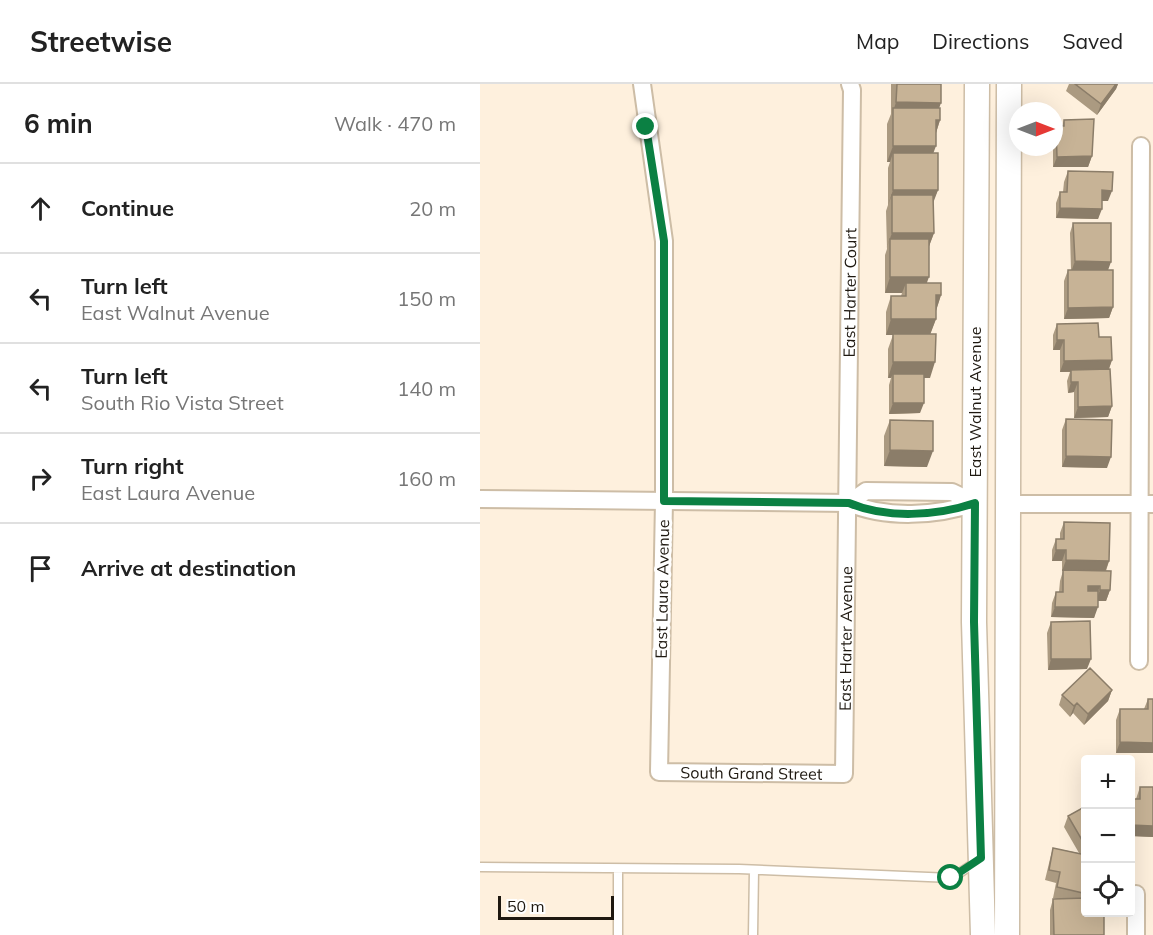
<!DOCTYPE html>
<html lang="en">
<head>
<meta charset="utf-8">
<style>
  body { margin:0; font-family:Mulish,sans-serif; background:#f2f2f2; color:#222 }
  .controls { position:absolute; right:18px; bottom:18px; display:grid; overflow:hidden; border-radius:6px; box-shadow:0 6px 24px #0002 }
  .controls button { width:54px; height:54px; display:grid; place-items:center; padding:0; border:0; border-bottom:2px solid #e0e0e0; background:#fff; color:#222; font:30px sans-serif }
  .compass { position:absolute; left:529px; top:18px; width:54px; height:54px; border-radius:50%; background:#fff; box-shadow:0 6px 24px #0002; rotate:90deg }
  .scale { position:absolute; left:18px; bottom:15px; width:116px; box-sizing:border-box; padding-left:6px; border:3px solid #1e1810; border-top:0; font-size:16px; line-height:21px; white-space:nowrap; color:#1e1810; -webkit-text-stroke:4px #fff; paint-order:stroke }
  .stop { position:absolute; width:18px; height:18px; margin:-14px; border:4px solid #0b8043; border-radius:50%; background:#fff }
  .stop.end { background:#0b8043; border-color:#fff; box-shadow:0 2px 6px #0008 }
  .list { margin:0; padding:0; list-style:none }
  h2 { display:flex; justify-content:space-between; align-items:center; height:78px; margin:0; padding:0 24px; font-size:26px }
  h2 small { font-size:20px; font-weight:400; color:#767676 }
  .list li { display:grid; grid-template-columns:39px 1fr auto; gap:18px; align-items:center; box-sizing:border-box; height:90px; padding:0 24px; border-top:2px solid #e0e0e0 }
  .list b { display:block; font-size:22px; white-space:nowrap }
  .list p { margin:0; font-size:20px; white-space:nowrap; color:#767676 }
  .list em { font-size:20px; font-style:normal; color:#767676 }
  .icon { flex:none; width:33px; height:33px; fill:none; stroke:currentColor; stroke-width:2; stroke-linecap:round; stroke-linejoin:round }
  .map { position:relative; flex:none; width:673px; height:851px; overflow:hidden }
  header { display:flex; align-items:center; gap:36px; box-sizing:border-box; height:84px; padding:0 30px; background:#fff; border-bottom:2px solid #e0e0e0 }
  header strong { font-size:28px }
  nav { display:flex; gap:33px; margin-inline-start:auto; font-size:21px }
  main { display:flex }
  aside { flex:1; background:#fff }
  .map>svg:first-child { display:block }
  .lines { fill:none; stroke-linecap:round; stroke-linejoin:round }
  .service-casing { stroke:#cdbda6; stroke-width:11 }
  .minor-casing { stroke:#cdbda6; stroke-width:20 }
  .secondary-casing { stroke:#cdbda6; stroke-width:27 }
  .service { stroke:#fff; stroke-width:8 }
  .minor { stroke:#fff; stroke-width:16 }
  .secondary { stroke:#fff; stroke-width:24 }
  .wall { fill:#ab9a81 }
  .shaded-wall { fill:#8b7d69 }
  .building { fill:#c7b396; stroke:#8b7d69; stroke-width:1.5 }
  .route { stroke:#0b8043; stroke-width:8 }
  .labels { text-anchor:middle; dominant-baseline:central; stroke-width:6; stroke-linejoin:round; paint-order:stroke }
  .street-label { font-size:16px; fill:#1e1810; stroke:#fff }
</style>
</head>
<body>
<header>
<strong>Streetwise</strong>
<nav><a>Map</a><a>Directions</a><a>Saved</a></nav>
</header>
<main>
<aside>
<h2>6 min<small>Walk · 470 m</small></h2>
<ul class="list">
<li><svg class="icon" aria-label="ahead" viewBox="0 0 24 24"><path d="M12 20V5M6 11l6-6 6 6"/></svg><div><b>Continue</b></div><em>20 m</em></li>
<li><svg class="icon" aria-label="left" viewBox="0 0 24 24"><path d="M17 20v-9H6M10 6l-5 5 5 5"/></svg><div><b>Turn left</b><p>East Walnut Avenue</p></div><em>150 m</em></li>
<li><svg class="icon" aria-label="left" viewBox="0 0 24 24"><path d="M17 20v-9H6M10 6l-5 5 5 5"/></svg><div><b>Turn left</b><p>South Rio Vista Street</p></div><em>140 m</em></li>
<li><svg class="icon" aria-label="right" viewBox="0 0 24 24"><path d="M7 20v-9h11M14 6l5 5-5 5"/></svg><div><b>Turn right</b><p>East Laura Avenue</p></div><em>160 m</em></li>
<li><svg class="icon" aria-label="arrive" viewBox="0 0 24 24"><path d="M6 21V4h12l-3 4 3 4H6"/></svg><div><b>Arrive at destination</b></div></li>
</ul>
</aside>
<div class="map">
<svg width="673" height="851" viewBox="0 0 673 851">
  <rect width="100%" height="100%" fill="#fef0dd"/>
  <g class="lines">
    <g class="service-casing">
      <path id="service" d="M0,783L259,785L472,794L499,776
        M138,785V851
        M273,851L274,786"/>
    </g>
    <g class="minor-casing">
      <g id="minor">
        <path id="s1" d="M162,0L184,157V417L179,688L364,690L372,6L370,0"/>
        <path d="M0,415L369,419C406,435 457,432 495,419"/>
        <path d="M369,419L386,407L472,408L495,419"/>
        <path d="M528,420H673"/>
        <path d="M659,577L661,62"/>
        <path d="M656,851V810"/>
      </g>
    </g>
    <g class="secondary-casing">
      <path id="secondary" d="M497,0L494,538L503,851
        M527,851L529,0"/>
    </g>
    <use href="#service" class="service"/>
    <use href="#minor" class="minor"/>
    <use href="#secondary" class="secondary"/>
  </g>
  <path class="wall" d="M411,0H461L459,24L460,36L456,49L453,69L458,106L453,117L454,149L449,162L447,199L461,211L456,226V235L450,250V294H444L440,329L409,330V301L411,294H408V265L413,251H406V228L411,212H421L422,209H405V171L407,165L406,127L408,121V84L410,78H407V40L411,30Z
    M589,0H638L636,5L617,31L586,7Z
    M584,36L612,72L608,83H573V63H574V48L576,42H582Z
    M588,87L628,117H622L618,135L576,134V119L580,108H583L584,98Z
    M593,139L628,186L633,223L629,234L584,235V197L588,186H591L590,149Z
    M577,240L619,253L632,276L629,285L632,322L628,333L594,334V308L588,309L587,297L590,288H580V266H573V251Z
    M586,335L627,384L582,383V346Z
    M410,336L447,383L404,382V352Z
    M584,438L629,477L626,487L630,506L626,517H618L614,534L571,533L572,519L576,508H579L580,497L583,487H582V477H572V466L576,455H580V449Z
    M571,538L607,585L568,586L567,549Z
    M632,606L628,617L604,641L593,629L590,633L579,621L582,611Z
    M668,615L673,669H636V636L640,625H664Z
    M660,703H673V753L651,752V715H656Z
    M606,722V798L601,815L624,851H570V826L573,815H578L573,814L576,799L565,796L570,775L573,764L599,769L584,743L588,732Z"/>
  <path class="shaded-wall" d="M636,0H638L636,5L617,31L621,20Z
    M416,18L461,19L455,35L413,28Z
    M456,36H460L455,52Z
    M413,62H456L450,78L413,69L410,78H407Z
    M612,72L608,83H573L577,73Z
    M413,106H458L452,122L412,111L408,121Z
    M622,106L632,107L628,117H618Z
    M580,124L622,125L618,135L576,134Z
    M412,149H454L448,165L410,155L406,165Z
    M595,177L631,178L627,189L591,188Z
    M410,193H449L443,209L426,199L422,209H405Z
    M456,211H461L456,227Z
    M633,223L629,234L584,235L588,224Z
    M411,235H456L450,251H406Z
    M577,256H584L580,266H573Z
    M632,276L628,287L580,288L584,277Z
    M413,278H455L450,294H413V290L411,294H408Z
    M591,298H598L594,308L588,309Z
    M413,319H444L440,329L409,330Z
    M632,322L628,333L594,334L598,323Z
    M410,366L453,367L447,383L404,382Z
    M586,372L631,373L627,384L582,383Z
    M576,466H586L582,477H572Z
    M586,476L629,477L625,488L582,487Z
    M608,502H620L616,513H604Z
    M620,506H630L626,517H616Z
    M575,523H618L614,534L571,533Z
    M571,575H611L607,585L568,586Z
    M632,606L628,617L604,641L608,630Z
    M597,619L593,629L590,633L594,622Z
    M640,658L673,659V669H636Z
    M651,741L673,742V753L651,752Z"/>
  <path class="building" d="M417,0H461V19L416,18Z
    M595,0H636L621,20Z
    M413,24H460V36H456V62H413Z
    M614,35L612,72L577,73L576,42H584V36Z
    M413,69H458V106H413Z
    M588,87L633,88L632,107L622,106V125L580,124V108H587Z
    M412,111H453L454,149H412Z
    M593,139H631V178L595,177Z
    M410,155H449V193H410Z
    M588,186H633V223L588,224Z
    M426,199H461V211H456V235H411V212H426Z
    M618,239L619,253H631L632,276L584,277V256H577V240Z
    M413,250H456L455,278H413Z
    M630,285L632,322L598,323V298H591V286Z
    M413,290H444V319H413Z
    M586,335L632,336L631,373L586,372Z
    M410,336L453,337V367L410,366Z
    M584,438L630,439L629,477L586,476V466H576V455H584Z
    M583,486L631,487L630,506H620V502H608V507H618V523H575L576,508H583Z
    M610,537L611,575H571V538Z
    M610,584L632,606L608,630L597,619L594,622L582,611Z
    M668,615H673V659L640,658V625H668Z
    M660,703H673V742L651,741V715H660Z
    M606,722V763L588,732Z
    M573,764L606,771V798L603,809L577,803L580,788L569,786Z
    M606,814V828H624V851H574L573,815Z"/>
  <g class="lines">
    <path class="route" d="M166,43L184,157V417L369,419C406,435 457,432 495,419L494,538L501,774L471,794"/>
  </g>
  <g class="labels">
    <g class="street-label">
      <text stroke="none"><textPath href="#s1" startOffset="1356">East Harter Court</textPath></text>
      <text transform="translate(495 318) rotate(-90)">East Walnut Avenue</text>
      <text transform="translate(182 505) rotate(-89)">East Laura Avenue</text>
      <text stroke="none"><textPath href="#s1" startOffset="1010">East Harter Avenue</textPath></text>
      <text stroke="none"><textPath href="#s1" startOffset="782">South Grand Street</textPath></text>
    </g>
  </g>
</svg>
<div class="controls">
<button>+</button>
<button>−</button>
<button><svg class="icon" aria-label="locate" viewBox="0 0 24 24"><circle cx="12" cy="12" r="6"/><path d="M12 2v4M12 18v4M2 12h4M18 12h4"/></svg></button>
</div>
<svg class="compass" viewBox="-18 -18 36 36"><path d="M0-13l5 13h-10z" fill="#e53935"/><path d="M0 13l5-13h-10z" fill="#767676"/></svg>
<div class="scale">50 m</div>
<div class="stop" style="left:471px;top:794px"></div>
<div class="stop end" style="left:166px;top:43px"></div>
</div>
</main>
</body>
</html>
